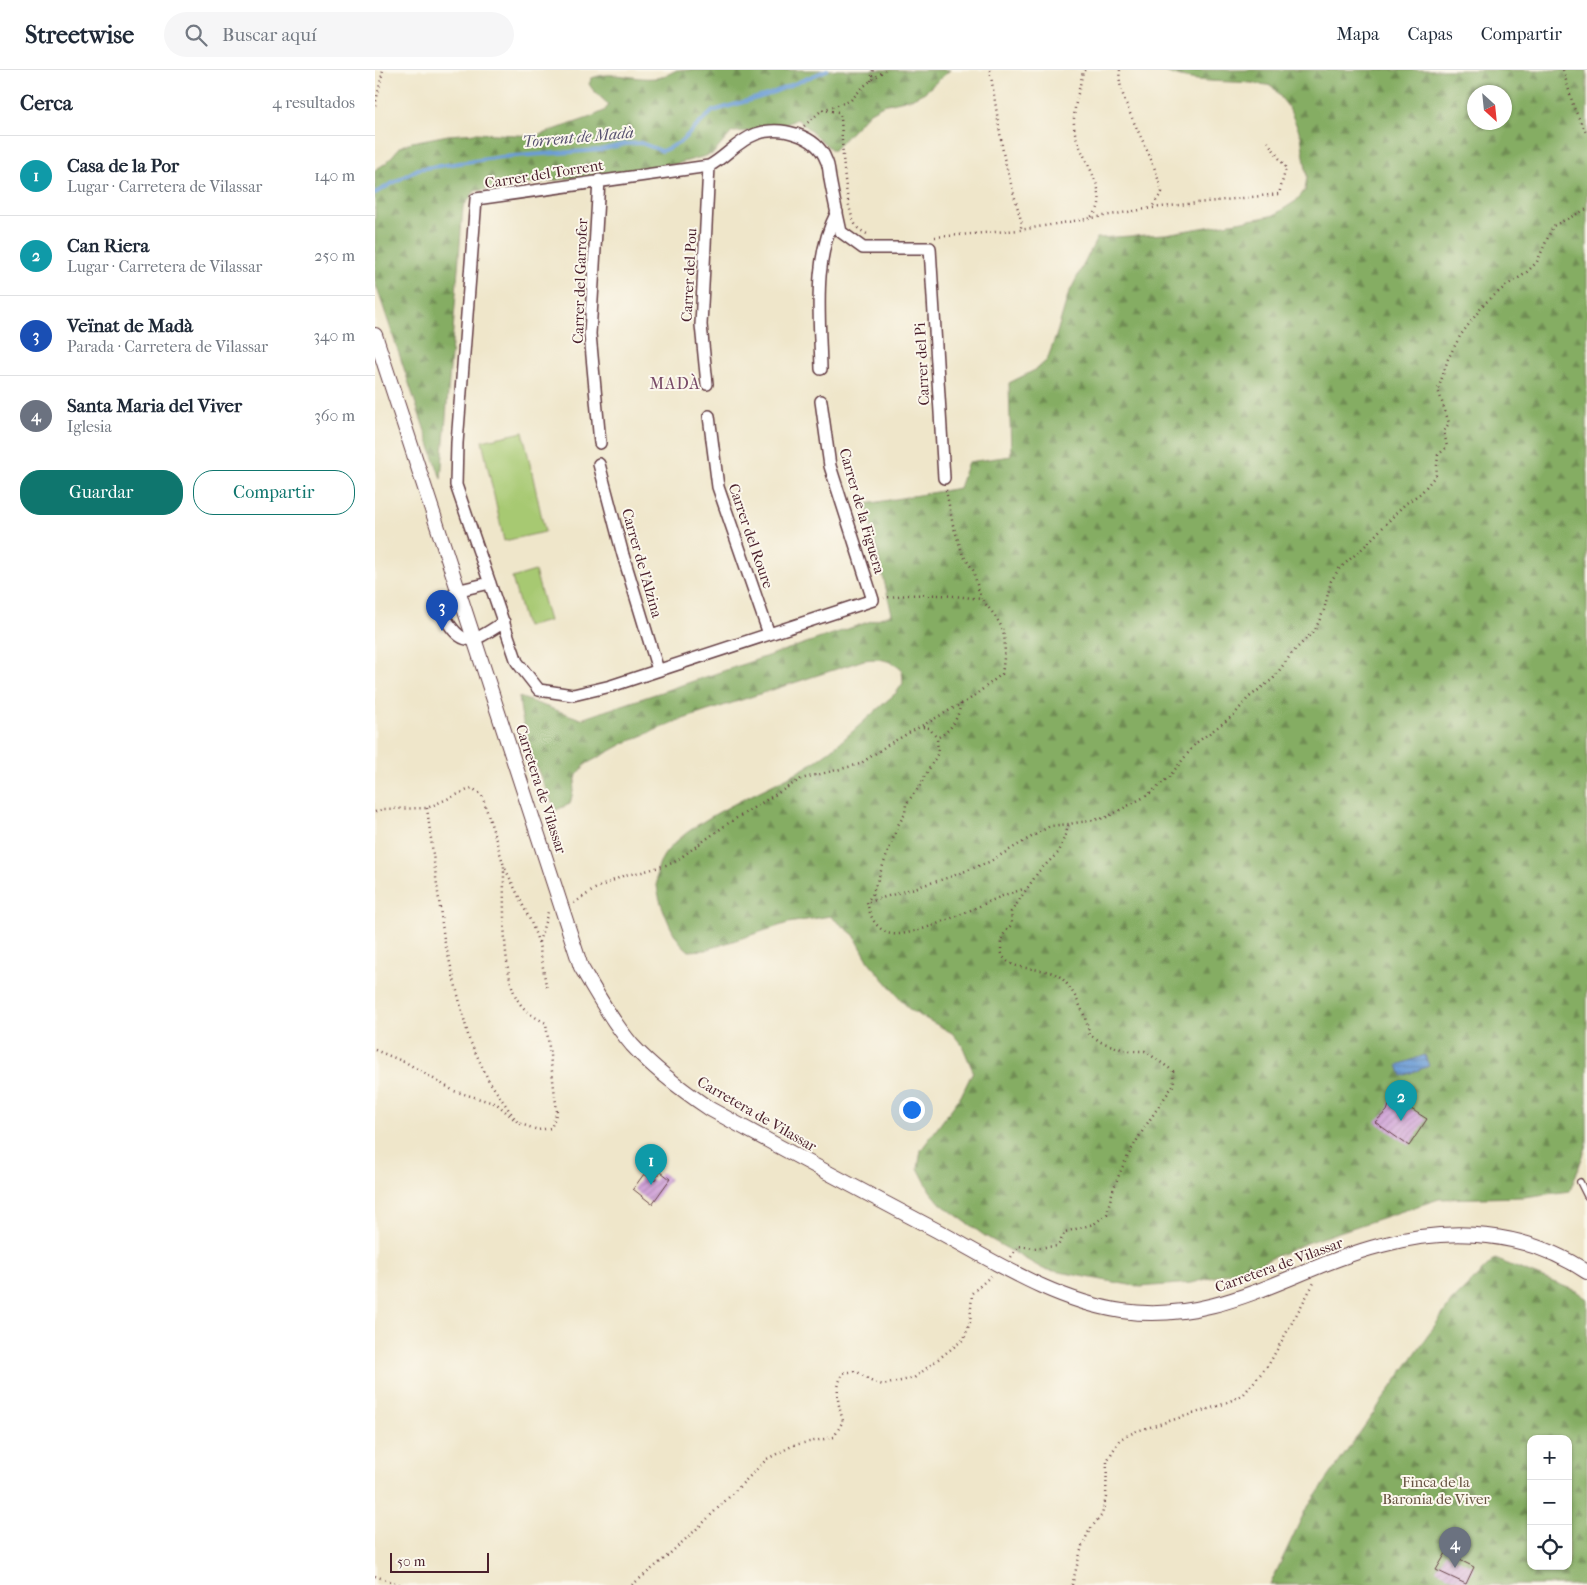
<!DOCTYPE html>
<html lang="es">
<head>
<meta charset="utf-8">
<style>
  body { margin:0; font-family:"IM FELL French Canon",serif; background:#f6f6f7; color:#1f2937 }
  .controls { position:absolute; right:15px; bottom:15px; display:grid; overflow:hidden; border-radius:10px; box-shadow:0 1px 4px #0004 }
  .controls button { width:45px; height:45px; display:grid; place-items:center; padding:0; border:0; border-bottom:1px solid #e0e1e3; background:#fff; color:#1f2937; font:25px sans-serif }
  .compass { position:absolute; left:1092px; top:15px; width:45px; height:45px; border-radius:50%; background:#fff; box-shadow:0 1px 4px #0004; rotate:153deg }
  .scale { position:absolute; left:15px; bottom:12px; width:99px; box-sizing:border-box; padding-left:5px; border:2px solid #4a1f2b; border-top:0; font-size:14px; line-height:18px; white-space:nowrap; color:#4a1f2b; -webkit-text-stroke:4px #fbf7ec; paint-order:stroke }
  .you { position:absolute; left:536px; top:1039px; width:18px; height:18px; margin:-12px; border:4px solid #fff; border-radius:50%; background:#1a73e8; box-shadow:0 0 0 8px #1a73e833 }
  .badge { display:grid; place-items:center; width:32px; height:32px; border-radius:50%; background:#0f766e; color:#fff; font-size:16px; font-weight:700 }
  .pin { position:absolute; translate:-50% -41px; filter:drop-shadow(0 1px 2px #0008) }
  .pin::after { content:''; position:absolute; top:26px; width:18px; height:15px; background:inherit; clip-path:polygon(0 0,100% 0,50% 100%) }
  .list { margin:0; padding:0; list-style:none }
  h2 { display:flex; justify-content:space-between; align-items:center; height:65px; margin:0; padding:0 20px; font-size:21px }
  h2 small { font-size:16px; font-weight:400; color:#747a83 }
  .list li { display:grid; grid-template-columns:32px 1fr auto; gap:15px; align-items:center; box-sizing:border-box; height:80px; padding:0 20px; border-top:1px solid #e0e1e3 }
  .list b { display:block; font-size:19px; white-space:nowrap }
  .list p { margin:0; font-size:16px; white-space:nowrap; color:#747a83 }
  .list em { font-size:16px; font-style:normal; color:#747a83 }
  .actions { display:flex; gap:10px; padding:15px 20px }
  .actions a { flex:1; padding:11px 0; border:1px solid #0f766e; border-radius:20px; text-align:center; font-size:18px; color:#0f766e }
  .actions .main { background:#0f766e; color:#fff }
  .icon { flex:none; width:28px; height:28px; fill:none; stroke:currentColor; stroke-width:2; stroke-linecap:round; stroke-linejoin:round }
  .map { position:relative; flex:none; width:1212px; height:1515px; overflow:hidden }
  header { display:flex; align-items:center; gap:30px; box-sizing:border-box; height:70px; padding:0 25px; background:#fff; border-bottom:1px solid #e0e1e3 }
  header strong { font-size:24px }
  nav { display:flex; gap:28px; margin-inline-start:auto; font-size:18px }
  .search { width:350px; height:45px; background:#f6f6f7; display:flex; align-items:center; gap:12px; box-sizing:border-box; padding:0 18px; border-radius:28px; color:#747a83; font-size:19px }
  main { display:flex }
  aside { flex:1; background:#fff }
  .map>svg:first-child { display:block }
  .green { fill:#a7c972; stroke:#78744e }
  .forest { fill:url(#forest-firs); stroke:#686648; fill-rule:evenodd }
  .water { fill:url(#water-rules); stroke:#5a5e80 }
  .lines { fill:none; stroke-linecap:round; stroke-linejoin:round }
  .stream { stroke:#6b9cd5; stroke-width:4 }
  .building { fill:url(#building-hatch) }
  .service-casing { stroke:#633d43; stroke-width:8 }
  .minor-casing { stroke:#633d43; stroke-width:14 }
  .tertiary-casing { stroke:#633d43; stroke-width:16 }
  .path { stroke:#633d43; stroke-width:2.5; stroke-dasharray:1 4; stroke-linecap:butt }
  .service { stroke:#fff; stroke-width:5.5 }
  .minor { stroke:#fff; stroke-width:11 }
  .tertiary { stroke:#fff; stroke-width:14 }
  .labels { text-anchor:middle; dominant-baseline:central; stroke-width:4; stroke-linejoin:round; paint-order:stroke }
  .street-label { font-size:15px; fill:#4a1f2b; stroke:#fbf7ec }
  .park-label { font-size:15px; fill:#665240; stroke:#fbf7ec }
  .water-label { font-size:16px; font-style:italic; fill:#57516f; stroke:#fbf7ec }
  .neighbourhood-label { font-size:16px; letter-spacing:1px; fill:#784a67; stroke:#fbf7ec }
</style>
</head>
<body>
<header>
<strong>Streetwise</strong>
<div class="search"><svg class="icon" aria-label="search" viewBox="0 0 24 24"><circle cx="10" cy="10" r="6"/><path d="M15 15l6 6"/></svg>Buscar aquí</div>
<nav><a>Mapa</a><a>Capas</a><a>Compartir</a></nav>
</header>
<main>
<aside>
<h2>Cerca<small>4 resultados</small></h2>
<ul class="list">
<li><span class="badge" style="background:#0f9aa8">1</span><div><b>Casa de la Por</b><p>Lugar · Carretera de Vilassar</p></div><em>140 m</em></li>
<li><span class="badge" style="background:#0f9aa8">2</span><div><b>Can Riera</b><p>Lugar · Carretera de Vilassar</p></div><em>250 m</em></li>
<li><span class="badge" style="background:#1a4fb4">3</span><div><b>Veïnat de Madà</b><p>Parada · Carretera de Vilassar</p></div><em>340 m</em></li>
<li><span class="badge" style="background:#6b7280">4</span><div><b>Santa Maria del Viver</b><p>Iglesia</p></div><em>360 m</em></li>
</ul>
<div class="actions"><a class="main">Guardar</a><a>Compartir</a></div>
</aside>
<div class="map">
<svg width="1212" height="1515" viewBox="0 0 1212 1515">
  <defs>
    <pattern id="forest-firs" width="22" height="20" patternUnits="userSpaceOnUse" patternTransform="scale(1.25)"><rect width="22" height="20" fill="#85ad64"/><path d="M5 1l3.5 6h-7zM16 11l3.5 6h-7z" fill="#6f8c53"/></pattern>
    <pattern id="water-rules" width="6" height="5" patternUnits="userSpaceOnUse" patternTransform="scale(1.25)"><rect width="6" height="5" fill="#6b9cd5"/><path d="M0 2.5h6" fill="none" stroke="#5a7fad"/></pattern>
    <pattern id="building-hatch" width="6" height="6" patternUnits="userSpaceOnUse" patternTransform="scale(1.25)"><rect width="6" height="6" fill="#cc9bd6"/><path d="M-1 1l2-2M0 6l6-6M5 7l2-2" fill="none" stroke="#a87eae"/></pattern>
  </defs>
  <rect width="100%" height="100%" fill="#fbf7ec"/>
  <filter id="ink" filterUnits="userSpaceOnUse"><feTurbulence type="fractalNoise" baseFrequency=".02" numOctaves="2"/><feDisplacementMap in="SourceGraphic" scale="10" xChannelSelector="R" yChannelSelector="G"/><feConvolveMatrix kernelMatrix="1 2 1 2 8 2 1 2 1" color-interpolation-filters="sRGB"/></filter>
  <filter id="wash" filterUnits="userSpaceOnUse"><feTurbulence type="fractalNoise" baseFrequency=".0096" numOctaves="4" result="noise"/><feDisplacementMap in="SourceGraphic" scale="20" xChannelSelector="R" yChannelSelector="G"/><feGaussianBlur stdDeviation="1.12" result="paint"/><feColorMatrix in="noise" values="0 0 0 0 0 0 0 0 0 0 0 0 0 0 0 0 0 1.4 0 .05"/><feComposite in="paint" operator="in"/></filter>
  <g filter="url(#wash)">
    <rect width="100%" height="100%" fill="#efe6ca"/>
    <path class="green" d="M148,362L170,462L129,471L107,371Z
      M160,501L174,551L151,557L137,508Z"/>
    <path class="forest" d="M302,0H575L550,22L538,28L508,35L495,42L458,81L422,49L399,60L357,62L338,84L301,94L100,121L88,137L66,409L0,212V100L11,93L25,77L37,72L73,65L101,63L161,66L216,47L229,41L234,35L218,20L214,14L217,8C239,0 257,10 280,8C288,8 295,3 302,0Z
      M786,0H1212V1075L1195,1121L1149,1127L1064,1129L931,1173L879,1196L817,1213L765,1217L668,1199L610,1166L566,1134L555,1121L543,1098L546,1080L586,1026L598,1001L587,975L577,963L535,940L494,892L479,865L455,846L413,853L330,880L314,881C299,869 294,854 287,836C282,823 279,805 285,792C304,752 396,719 433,696C465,676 492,647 521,623L528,613L527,600C514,589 505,588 489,590L302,651L250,673L211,694L202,705L195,734L181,740C163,704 148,668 144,627L206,649L517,544L491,434L584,418L593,392L636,386L634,313L662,299L672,290L681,266L693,225L722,168L790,164L886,148L899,145L921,131L930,120L932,107L926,66L914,38L897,16C859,8 821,17 786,0ZM1100,22H1130V52H1100Z
      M1120,1189L1201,1221L1212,1229V1515H895L930,1441L1077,1231ZM1156,1369H1193V1496H1156Z"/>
    <path class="water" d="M1050,985L1054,996L1027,1006L1023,995Z"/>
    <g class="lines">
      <path class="stream" d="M0,123L43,99L126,87L225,80L250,74L266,73L287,81L304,73L338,41L392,25L452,0"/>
    </g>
    <g id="blocks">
      <path class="building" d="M1017,1027L1052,1049L1034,1076L1000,1052L1012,1041Z
        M286,1102L295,1109L277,1134L258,1119L269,1104L279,1111Z
        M1071,1483L1099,1497L1091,1514L1061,1500Z"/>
    </g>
  </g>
  <g filter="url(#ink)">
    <use href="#blocks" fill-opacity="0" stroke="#633d43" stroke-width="1"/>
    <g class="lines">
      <g class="service-casing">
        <path id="service" d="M1205,1112L1212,1126"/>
      </g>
      <g class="minor-casing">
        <path id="minor" d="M224,110L215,264L225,373
          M446,299C445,247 437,190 462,142
          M332,314L326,255L334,96
          M446,331L455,396L498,530L236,616L198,625L164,620L142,592L81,415L82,373L101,129L334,96C351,87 362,71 381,64C404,55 442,65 451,90C454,95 454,103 455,109C458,126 462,144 466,162L488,178H555L569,408
          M334,346L343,417L394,564
          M224,394L248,485L283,600
          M115,513L85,520L70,531L68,544C89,582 99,571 129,552"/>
      </g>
      <g class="tertiary-casing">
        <path id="tertiary" d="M0,265L206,897C222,924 237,951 257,975C280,1000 307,1020 335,1039C410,1080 485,1120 561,1160C620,1192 680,1231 747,1241C846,1255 917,1198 1007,1175C1077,1156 1151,1161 1212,1202"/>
      </g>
      <path class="path" d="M615,0L629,88L647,154L645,160
        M710,0L708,1C705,18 698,37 699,55C699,82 742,126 716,147
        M745,0C740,22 769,70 777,92C781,101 784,112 787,122L777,137
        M1188,0L1199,38L1212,65
        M496,11L498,0
        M0,36L8,0
        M447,40L463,42L466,47C467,69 469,141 482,157C485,161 491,163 495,166
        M429,56L447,40L475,31L489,16L510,0
        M560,167L645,160L777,138L904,124L911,98L893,72
        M571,420L578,455L588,485L598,500L606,529
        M586,634C582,650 577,660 562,668L563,683L544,717L531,734L530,744L523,755L497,825L492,832C495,845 499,857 513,863C534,871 603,836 625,827C633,823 642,822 650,818
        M548,657L554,658L562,668
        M52,738L69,869L94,969L114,1011L143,1053L163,1060L176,1058L182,1042L171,953C161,948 150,942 144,932C126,906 129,828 129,796L156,852L164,874L172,921
        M0,742L9,739L52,738L97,718L107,725L129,796
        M494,832L575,807L614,792L675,756L694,754
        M199,833L220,819L250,805L267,802L298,793L355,752L426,709L485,694L514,674L595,629L627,604C632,566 633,559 606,529C573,525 542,522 509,528
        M164,872L173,842
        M0,980L32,993L79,1021L122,1034L140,1050
        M636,1187L643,1176L659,1178L683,1176L690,1162L719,1154L732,1144C741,1095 772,1054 799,1014L798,1001L770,981H752L726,972L714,964C713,949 696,912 682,905C665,895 626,904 626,877C625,867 630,862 637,854L636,842L664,801L684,782L694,754L730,748L773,725L794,707L821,673L859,645L873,628L898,609L917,583L940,560L949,540L956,511L964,499L990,476L1030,434L1046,423L1061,405L1063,385L1072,377L1069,361L1074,353L1063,320L1073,289L1085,266L1110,233L1132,215L1150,204L1162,192L1178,156L1212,139
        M0,1506L26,1515
        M257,1515L289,1489L327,1454L392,1389L419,1375L459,1367L468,1351C463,1333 459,1320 468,1303L481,1301L496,1311L508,1315L539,1308L589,1269L595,1252L597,1223L616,1206
        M697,1515L707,1476L715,1459L727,1445L731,1427L732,1391L745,1369L762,1361L846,1335L868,1325L894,1294L940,1211"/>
      <use href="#service" class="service"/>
      <use href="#minor" class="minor"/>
      <use href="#tertiary" class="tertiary"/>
    </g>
  </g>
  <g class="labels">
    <g class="street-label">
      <text transform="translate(169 104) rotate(-9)">Carrer del Torrent</text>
      <text transform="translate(314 205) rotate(-87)">Carrer del Pou</text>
      <text transform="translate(205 211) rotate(-88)">Carrer del Garrofer</text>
      <text transform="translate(547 294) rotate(-93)">Carrer del Pi</text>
      <text transform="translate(487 441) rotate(74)">Carrer de la Figuera</text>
      <text transform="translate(376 466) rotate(71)">Carrer del Roure</text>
      <text transform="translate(267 493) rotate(74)">Carrer de l'Alzina</text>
      <text transform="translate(166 719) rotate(72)">Carretera de Vilassar</text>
      <text transform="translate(382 1044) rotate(30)">Carretera de Vilassar</text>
      <text transform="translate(904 1195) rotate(-20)">Carretera de Vilassar</text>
    </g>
    <g class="park-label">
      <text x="1061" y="1412">Finca de la<tspan x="1061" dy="17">Baronia de Viver</tspan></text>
    </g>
    <g class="water-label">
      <text transform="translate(203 67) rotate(-5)">Torrent de Madà</text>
    </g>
    <g class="neighbourhood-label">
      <text x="300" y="313">MADÀ</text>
    </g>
  </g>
</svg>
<div class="controls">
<button>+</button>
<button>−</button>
<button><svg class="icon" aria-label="locate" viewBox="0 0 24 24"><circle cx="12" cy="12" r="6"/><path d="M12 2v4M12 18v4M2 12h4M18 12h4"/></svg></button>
</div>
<svg class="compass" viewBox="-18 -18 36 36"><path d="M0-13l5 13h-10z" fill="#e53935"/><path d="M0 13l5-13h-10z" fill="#747a83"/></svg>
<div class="scale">50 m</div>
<div class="you"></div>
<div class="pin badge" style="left:276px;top:1115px;background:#0f9aa8">1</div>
<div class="pin badge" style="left:1026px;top:1051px;background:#0f9aa8">2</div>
<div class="pin badge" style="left:67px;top:561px;background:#1a4fb4">3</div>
<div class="pin badge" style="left:1080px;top:1498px;background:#6b7280">4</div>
</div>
</main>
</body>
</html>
